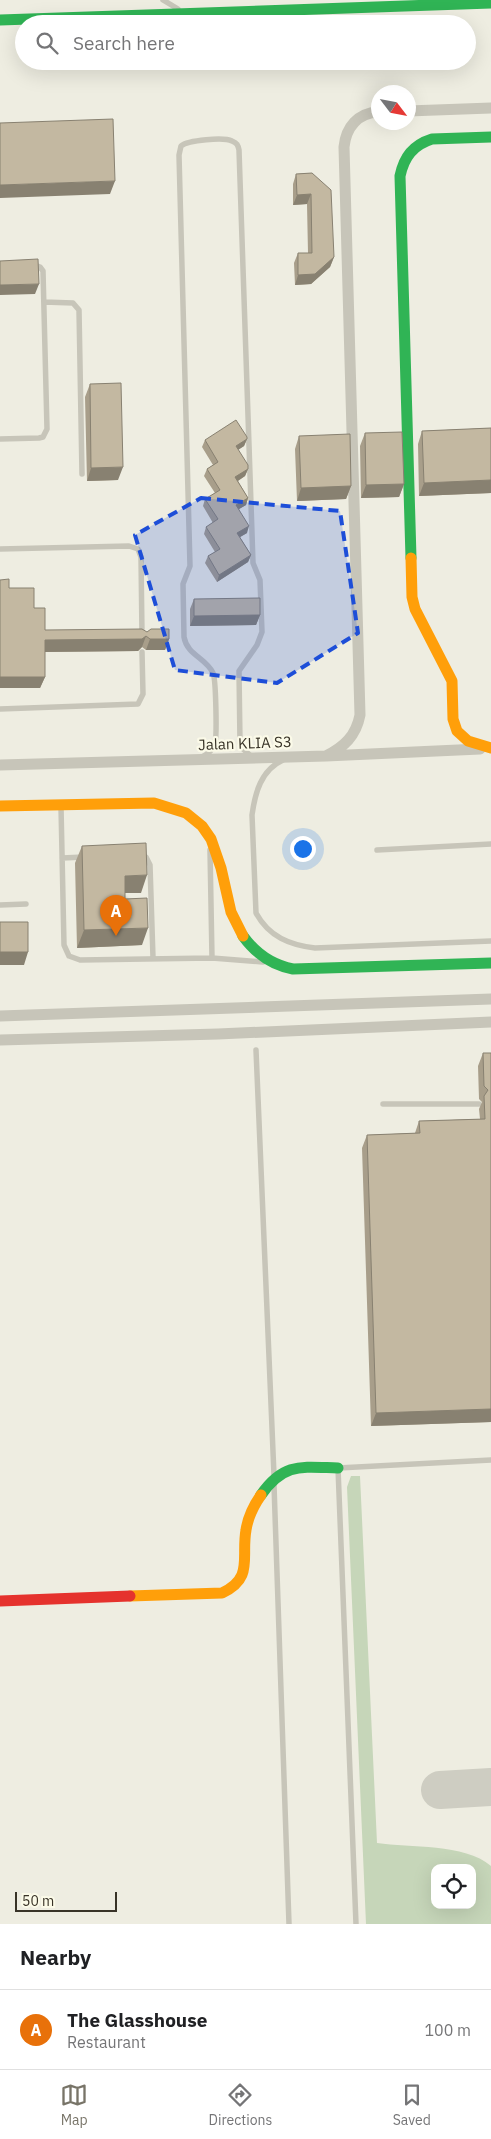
<!DOCTYPE html>
<html lang="en">
<head>
<meta charset="utf-8">
<style>
  body { margin:0; font-family:"IBM Plex Sans",sans-serif; background:#f2f2f2; color:#202124 }
  .controls { position:absolute; right:15px; bottom:15px; display:grid; overflow:hidden; border-radius:10px; box-shadow:0 5px 20px #0002 }
  .controls button { width:45px; height:45px; display:grid; place-items:center; padding:0; border:0; border-bottom:1px solid #e0e0e0; background:#fff; color:#202124; font:25px sans-serif }
  .compass { position:absolute; left:371px; top:85px; width:45px; height:45px; border-radius:50%; background:#fff; box-shadow:0 5px 20px #0002; rotate:122deg }
  .scale { position:absolute; left:15px; bottom:12px; width:102px; box-sizing:border-box; padding-left:5px; border:2px solid #383327; border-top:0; font-size:14px; line-height:18px; white-space:nowrap; color:#383327; -webkit-text-stroke:4px #fbfae8; paint-order:stroke }
  .you { position:absolute; left:302px; top:848px; width:18px; height:18px; margin:-12px; border:4px solid #fff; border-radius:50%; background:#1a73e8; box-shadow:0 0 0 8px #1a73e833 }
  .badge { display:grid; place-items:center; width:32px; height:32px; border-radius:50%; background:#787468; color:#fff; font-size:16px; font-weight:700 }
  .pin { position:absolute; translate:-50% -41px; filter:drop-shadow(0 1px 2px #0008) }
  .pin::after { content:''; position:absolute; top:26px; width:18px; height:15px; background:inherit; clip-path:polygon(0 0,100% 0,50% 100%) }
  .list { margin:0; padding:0; list-style:none }
  h2 { display:flex; justify-content:space-between; align-items:center; height:65px; margin:0; padding:0 20px; font-size:21px }
  h2 small { font-size:16px; font-weight:400; color:#757577 }
  .list li { display:grid; grid-template-columns:32px 1fr auto; gap:15px; align-items:center; box-sizing:border-box; height:80px; padding:0 20px; border-top:1px solid #e0e0e0 }
  .list b { display:block; font-size:19px; white-space:nowrap }
  .list p { margin:0; font-size:16px; white-space:nowrap; color:#757577 }
  .list em { font-size:16px; font-style:normal; color:#757577 }
  .icon { flex:none; width:28px; height:28px; fill:none; stroke:currentColor; stroke-width:2; stroke-linecap:round; stroke-linejoin:round }
  .map { position:relative; flex:none; width:491px; height:1924px; overflow:hidden }
  .search { position:absolute; background:#fff; box-shadow:0 5px 20px #0002; left:15px; right:15px; top:15px; height:55px; display:flex; align-items:center; gap:12px; box-sizing:border-box; padding:0 18px; border-radius:28px; color:#757577; font-size:19px }
  .sheet { height:145px; background:#fff }
  nav { display:flex; justify-content:space-around; align-items:center; box-sizing:border-box; height:70px; border-top:1px solid #e0e0e0; background:#fff; font-size:14px; color:#757577 }
  nav a { display:grid; justify-items:center; gap:2px }
  nav .on { color:#787468 }
  .map>svg:first-child { display:block }
  .green { fill:#c6d6b9; fill-rule:evenodd }
  .lines { fill:none; stroke-linecap:round; stroke-linejoin:round }
  .taxiway { stroke:#cecdc2; stroke-width:38 }
  .lane { stroke:#c7c5b9; stroke-width:5.5 }
  .street { stroke:#c7c5b9; stroke-width:11 }
  .fast { stroke:#30b455; stroke-width:11 }
  .slow { stroke:#ff9f0a; stroke-width:11 }
  .jam { stroke:#e5322d; stroke-width:11 }
  .wall { fill:#a89e8a }
  .shaded-wall { fill:#888171 }
  .building { fill:#c3b8a1; stroke:#888171 }
  .marked { fill:#1d4ed8; fill-opacity:0.2; stroke:#1d4ed8; stroke-width:4; stroke-dasharray:10 6; stroke-linejoin:round }
  .labels { text-anchor:middle; dominant-baseline:central; stroke-width:4.5; stroke-linejoin:round; paint-order:stroke }
  .street-label { font-size:15px; fill:#383327; stroke:#fbfae8 }
</style>
</head>
<body>
<div class="map">
<svg width="491" height="1924" viewBox="0 0 491 1924">
  <rect width="100%" height="100%" fill="#eeede1"/>
  <path class="green" d="M351,1476H360L377,1843C410,1848 464,1843 491,1866V1924H366L347,1487ZM435,1868H472V1905H435Z"/>
  <g class="lines">
    <path class="taxiway" d="M440,1790L491,1787"/>
    <path class="lane" d="M163,0L178,9
      M44,302L73,303L79,310L82,474
      M0,439L39,438L43,437L47,429L43,271L40,267L32,264
      M0,549L129,546L138,549L141,557L142,635
      M0,709L138,704L143,694L142,652
      M202,757C208,754 213,750 215,743C217,736 216,679 213,673C206,658 187,655 184,637L183,584L190,566L179,155L181,146C188,140 224,137 232,141C237,143 238,145 239,150L253,563L260,580L262,632L257,645L239,671L240,743L243,749L251,756
      M283,760C261,770 255,793 252,815L256,913C269,937 290,945 315,948L491,941
      M61,807L64,945L69,956L80,960L212,958L263,962
      M210,850L212,958
      M377,850L491,844
      M140,855L146,857L150,865L153,958
      M62,858L84,857
      M0,905L26,904
      M256,1050L274,1475
      M383,1104H479
      M274,1485L289,1924
      M356,1924L338,1468L491,1460"/>
    <path class="street" d="M408,111L491,108
      M326,756C344,747 356,736 360,715L344,147C346,127 358,113 378,112
      M0,765L326,756L480,749
      M0,1016L491,999
      M0,1040L218,1034L491,1022"/>
    <path class="fast" d="M0,20L491,3
      M411,558L400,176C404,157 413,145 432,139L491,137
      M243,936C256,954 272,965 293,969L491,963
      M261,1495C284,1462 302,1467 338,1468"/>
    <path class="slow" d="M411,558L412,597L415,609L452,681L453,719L457,731L468,741L491,748
      M0,806L154,803L186,813L202,826L211,839L221,868L231,912L243,936
      M130,1596L222,1593C254,1578 241,1558 246,1530C248,1517 254,1505 261,1495"/>
    <path class="jam" d="M0,1601L130,1596"/>
  </g>
  <path class="wall" d="M312,173L334,257L330,267L311,284L295,285L294,263L298,253H308L307,204L293,205V184L296,174Z
    M90,384L118,480L87,481L85,397Z
    M491,428V493L419,496L418,444L422,431Z
    M365,433L404,484L399,497L361,498L360,446Z
    M299,436L351,486L346,499L297,501L295,449Z
    M247,439L244,446L238,450L248,469L245,476L238,481L248,498L246,505L239,509L247,533L240,537L251,555L248,562L217,582L205,563L208,556L215,552L204,534L206,527L213,523L203,506L205,499L215,493L204,476L207,469L213,465L202,447L205,440Z
    M0,580L9,588L34,608L45,630L147,632L169,639L165,650H146L142,647L138,651L45,652V677L40,688H0Z
    M194,599L260,615L256,625L190,626V609Z
    M82,846L141,893H125V899L142,945L77,948L75,863Z
    M483,1053H491V1422L371,1426L362,1148L367,1135L415,1133L419,1121L480,1119L479,1109L482,1102L479,1099L478,1066Z"/>
  <path class="shaded-wall" d="M115,181L110,194L0,198V185Z
    M311,194L307,204L293,205L297,195Z
    M334,257L330,267L311,284L295,285L298,275Z
    M39,284L35,294L0,295V285Z
    M247,439L244,446L233,453L236,446Z
    M123,467L118,480L87,481L91,468Z
    M248,469L245,476L233,484L235,477Z
    M491,480V493L419,496L424,483Z
    M404,484L399,497L361,498L366,485Z
    M351,486L346,499L297,501L301,488Z
    M248,498L246,505L234,512L236,505Z
    M249,526L247,533L235,540L237,533Z
    M251,555L248,562L217,582L219,575Z
    M260,615L256,625L190,626L194,616Z
    M146,636L142,647L138,651L40,652L45,640Z
    M150,639H169L165,650H146Z
    M0,677H45L40,688H0Z
    M147,875L141,893H118L125,876Z
    M148,928L142,945L77,948L84,930Z
    M0,952H28L24,965H0Z
    M491,1409V1422L371,1426L376,1413Z"/>
  <path class="building" d="M113,119L115,181L0,185V123Z
    M312,173L331,190L334,257L315,274L298,275V253H312L311,194L297,195L296,174Z
    M38,259L39,284L0,285V261Z
    M121,383L123,467L91,468L90,384Z
    M236,420L247,437V439L236,446L248,465V469L235,477L248,498L236,505L249,526L237,533L251,555L219,575L208,556L220,549L206,527L218,519L205,499L220,490L207,469L218,462L205,440Z
    M491,428V480L424,483L422,431Z
    M402,432L404,484L366,485L365,433Z
    M350,434L351,486L301,488L299,436Z
    M9,579V588H34V608H45V630L142,629L147,632L151,629H169V639H150L146,636L142,639L45,640V677H0V580Z
    M260,598V615L194,616V599Z
    M146,843L147,875L125,876V899L147,898L148,928L84,930L82,846Z
    M0,922H28V952H0Z
    M483,1053H491V1409L376,1413L367,1135L420,1133L419,1121L485,1119L484,1096L488,1090L484,1086Z"/>
  <path class="marked" d="M201,498L340,511L358,633L277,683L175,670L135,535Z"/>
  <g class="labels">
    <g class="street-label">
      <text transform="translate(245 743) rotate(-2)">Jalan KLIA S3</text>
    </g>
  </g>
</svg>
<div class="controls">
<button><svg class="icon" aria-label="locate" viewBox="0 0 24 24"><circle cx="12" cy="12" r="6"/><path d="M12 2v4M12 18v4M2 12h4M18 12h4"/></svg></button>
</div>
<svg class="compass" viewBox="-18 -18 36 36"><path d="M0-13l5 13h-10z" fill="#e53935"/><path d="M0 13l5-13h-10z" fill="#757577"/></svg>
<div class="scale">50 m</div>
<div class="you"></div>
<div class="pin badge" style="left:116px;top:936px;background:#e8710a">A</div>
<div class="search"><svg class="icon" aria-label="search" viewBox="0 0 24 24"><circle cx="10" cy="10" r="6"/><path d="M15 15l6 6"/></svg>Search here</div>
</div>
<section class="sheet">
<h2>Nearby<small></small></h2>
<ul class="list">
<li><span class="badge" style="background:#e8710a">A</span><div><b>The Glasshouse</b><p>Restaurant</p></div><em>100 m</em></li>
</ul>
</section>
<nav>
<a class="on"><svg class="icon" aria-label="map" viewBox="0 0 24 24"><path d="M3 6l6-2 6 2 6-2v14l-6 2-6-2-6 2zM9 4v14M15 6v14"/></svg>Map</a>
<a><svg class="icon" aria-label="directions" viewBox="0 0 24 24"><path d="M12 3l9 9-9 9-9-9zM9 14v-3h6M13 9l2 2-2 2"/></svg>Directions</a>
<a><svg class="icon" aria-label="saved" viewBox="0 0 24 24"><path d="M7 4h10v16l-5-4-5 4z"/></svg>Saved</a>
</nav>
</body>
</html>
